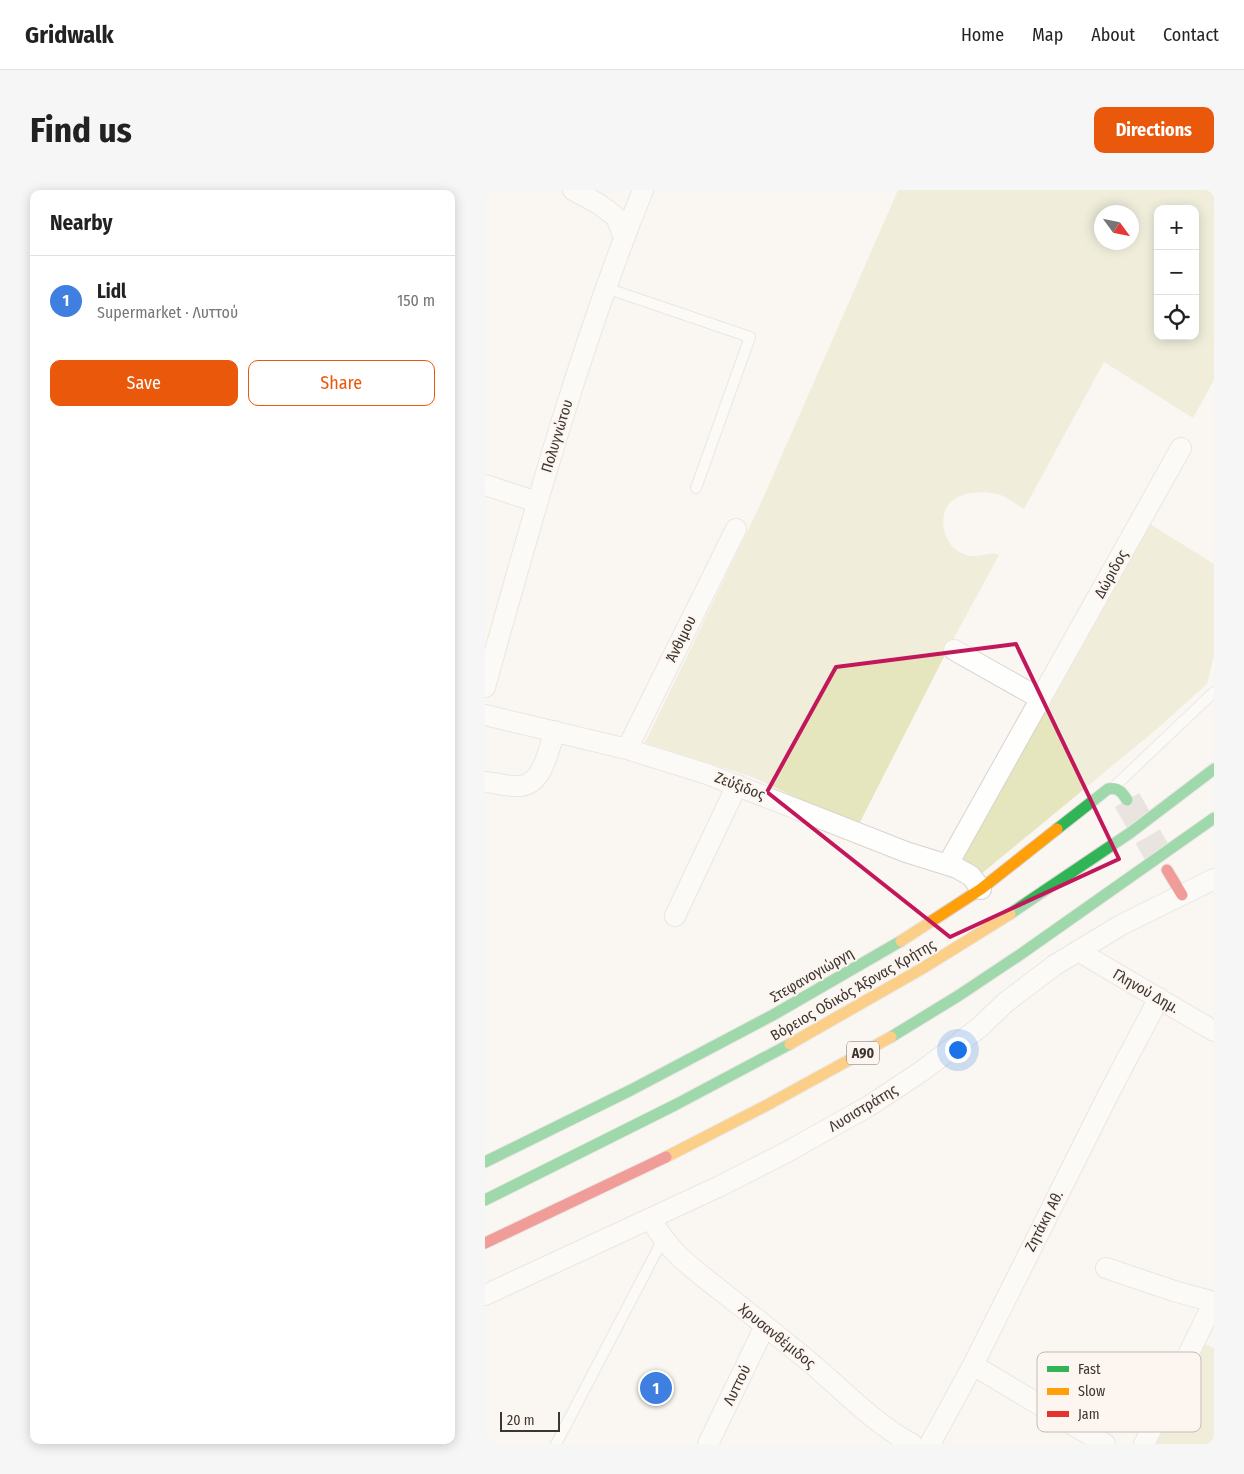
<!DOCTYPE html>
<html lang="en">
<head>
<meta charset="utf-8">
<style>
  body { margin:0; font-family:"Fira Sans Condensed",sans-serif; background:#f6f6f6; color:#222 }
  .controls { position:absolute; right:15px; top:15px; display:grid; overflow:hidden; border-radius:10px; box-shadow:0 2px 12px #0003 }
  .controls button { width:45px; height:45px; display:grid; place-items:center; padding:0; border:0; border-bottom:1px solid #e0e0e0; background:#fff; color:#222; font:25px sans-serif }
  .compass { position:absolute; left:609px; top:15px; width:45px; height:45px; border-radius:50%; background:#fff; box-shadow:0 2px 12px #0003; rotate:123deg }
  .scale { position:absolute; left:15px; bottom:12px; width:60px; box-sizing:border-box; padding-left:5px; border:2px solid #3d352f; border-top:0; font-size:14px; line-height:18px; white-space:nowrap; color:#3d352f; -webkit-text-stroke:4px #fdf5ef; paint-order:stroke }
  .you { position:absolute; left:472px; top:859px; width:18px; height:18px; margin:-12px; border:4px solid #fff; border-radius:50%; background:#1a73e8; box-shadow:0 0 0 8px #1a73e833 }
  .badge { display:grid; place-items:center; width:32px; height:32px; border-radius:50%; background:#ea580c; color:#fff; font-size:16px; font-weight:700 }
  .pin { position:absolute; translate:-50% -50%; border:2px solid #fff; box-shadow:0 1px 5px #0006 }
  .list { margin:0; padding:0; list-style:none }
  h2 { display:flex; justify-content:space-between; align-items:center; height:65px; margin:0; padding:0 20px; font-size:21px }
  h2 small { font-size:16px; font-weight:400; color:#767676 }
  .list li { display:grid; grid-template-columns:32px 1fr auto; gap:15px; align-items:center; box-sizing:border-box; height:90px; padding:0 20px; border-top:1px solid #e0e0e0 }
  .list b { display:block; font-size:19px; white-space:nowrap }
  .list p { margin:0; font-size:16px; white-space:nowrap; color:#767676 }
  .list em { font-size:16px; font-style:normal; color:#767676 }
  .actions { display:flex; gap:10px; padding:15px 20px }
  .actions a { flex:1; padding:11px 0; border:1px solid #ea580c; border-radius:10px; text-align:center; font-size:18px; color:#ea580c }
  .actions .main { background:#ea580c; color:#fff }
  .icon { flex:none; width:28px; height:28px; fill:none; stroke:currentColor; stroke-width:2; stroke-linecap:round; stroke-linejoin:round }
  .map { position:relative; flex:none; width:729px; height:1254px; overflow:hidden; border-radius:10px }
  header { display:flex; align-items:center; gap:30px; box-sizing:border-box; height:70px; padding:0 25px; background:#fff; border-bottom:1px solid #e0e0e0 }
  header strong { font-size:24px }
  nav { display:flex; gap:28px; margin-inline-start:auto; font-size:18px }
  .intro { display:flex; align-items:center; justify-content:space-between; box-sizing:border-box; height:120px; padding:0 30px }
  h1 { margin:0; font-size:35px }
  .button { padding:12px 22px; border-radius:10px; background:#ea580c; color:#fff; font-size:18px; font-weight:700 }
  main { display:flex; gap:30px; padding:0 30px }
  aside { flex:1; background:#fff; border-radius:10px; box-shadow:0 2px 12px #0003 }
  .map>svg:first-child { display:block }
  .green { fill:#e5e5be; fill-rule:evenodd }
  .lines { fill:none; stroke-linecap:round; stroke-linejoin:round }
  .secondary-tunnel { stroke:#d4cfcb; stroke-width:28; stroke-dasharray:28 14; stroke-linecap:butt }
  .lane-casing { stroke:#d9d3cf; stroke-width:12 }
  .street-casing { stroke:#d9d3cf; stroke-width:22 }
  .fast-casing { stroke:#d9d3cf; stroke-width:13 }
  .slow-casing { stroke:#d9d3cf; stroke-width:13 }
  .jam-casing { stroke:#d9d3cf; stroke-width:13 }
  .lane { stroke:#fefefd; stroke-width:10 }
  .street { stroke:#fefefd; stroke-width:20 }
  .fast { stroke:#30b455; stroke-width:11 }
  .slow { stroke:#ff9f0a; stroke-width:11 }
  .jam { stroke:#e5322d; stroke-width:11 }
  .marked { fill:none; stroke:#c2185b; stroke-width:4; stroke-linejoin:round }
  .labels { text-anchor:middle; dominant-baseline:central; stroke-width:4; stroke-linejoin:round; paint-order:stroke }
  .shield { fill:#fdf5ef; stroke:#776f69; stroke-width:1 }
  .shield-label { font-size:14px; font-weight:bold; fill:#3d352f }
  .street-label { font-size:15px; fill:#3d352f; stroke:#fdf5ef }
  .key { fill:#fdf5ef; stroke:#c3bbb5; stroke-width:1 }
  .key-label { font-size:14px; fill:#3d352f }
</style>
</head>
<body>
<header>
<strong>Gridwalk</strong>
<nav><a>Home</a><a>Map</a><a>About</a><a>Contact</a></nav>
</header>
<div class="intro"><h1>Find us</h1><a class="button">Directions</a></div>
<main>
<aside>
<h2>Nearby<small></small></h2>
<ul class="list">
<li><span class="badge" style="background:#3f7fe0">1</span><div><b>Lidl</b><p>Supermarket · Λυττού</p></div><em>150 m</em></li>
</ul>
<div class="actions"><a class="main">Save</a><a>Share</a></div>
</aside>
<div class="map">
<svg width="729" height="1254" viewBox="0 0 729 1254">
  <rect width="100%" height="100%" fill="#faf6f2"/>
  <path class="green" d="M413,0H729V190L708,228L619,172L539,319C530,314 521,306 512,304C496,301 476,301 464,314C453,327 459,353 473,361C493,373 500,359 514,365L464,457L373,636L267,587L160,553L275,315ZM673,19H710V146H673ZM616,22H646V52H616Z
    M665,334L729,374V466L722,494L672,539L496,684L488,675L474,668Z
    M719,1154L729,1158V1254H671Z"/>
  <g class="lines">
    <path class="secondary-tunnel" d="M642,610L682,680"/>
    <g class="lane-casing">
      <path id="lane" d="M121,98L265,147L211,298
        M631,595L729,502
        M71,1254L178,1049"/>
    </g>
    <g class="street-casing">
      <path id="street" d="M88,0L114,14L131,27L139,47
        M0,295L52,312
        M469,460L556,509
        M0,497C47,329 93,161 158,0
        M0,525L142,559L222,584L421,662L472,678L486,686L496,699
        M142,559L251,339
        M0,592C11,593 24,597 35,596C59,594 63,559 70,541
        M463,674L696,258
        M190,726L252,595
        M593,761L729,841
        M166,1029C184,1063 211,1081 240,1104C267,1125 294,1147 320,1168C355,1197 387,1232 427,1254
        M621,1078L689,1101L729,1112
        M0,1105L233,997L302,962L384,916L437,881L495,837L521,812L570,775L636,735L729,689
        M488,1175L620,1254
        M223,1254L280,1136
        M445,1254L488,1175L625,901L674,808
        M659,1254L729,1112"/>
    </g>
    <g class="fast-casing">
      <path id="fast" d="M572,639L623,599C633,597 637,602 642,610
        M525,724L645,643L729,579
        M406,847L473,806L536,764L729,628
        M0,972L146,900L288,825L416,751
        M0,1010L190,915L305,854"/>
    </g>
    <g class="slow-casing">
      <path id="slow" d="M416,751L496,699L572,639
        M305,854L438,778L525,724
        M181,967L284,914L406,847"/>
    </g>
    <g class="jam-casing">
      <path id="jam" d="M682,680L697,705
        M0,1053L181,967"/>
    </g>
    <use href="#lane" class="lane"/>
    <use href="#street" class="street"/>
    <use href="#fast" class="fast"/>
    <use href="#slow" class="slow"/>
    <use href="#jam" class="jam"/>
  </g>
  <path d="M0 0H729V1254H0ZM531,454L634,669L465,747L282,602L351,477Z" fill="#faf6f2" fill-opacity=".55" fill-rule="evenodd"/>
  <path class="marked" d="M531,454L634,669L465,747L282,602L351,477Z"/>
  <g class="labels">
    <rect class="shield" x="362" y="851.5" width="32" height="23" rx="4"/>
    <g class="shield-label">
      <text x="378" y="863">Α90</text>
    </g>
    <g class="street-label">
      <text transform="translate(72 246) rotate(-73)">Πολυγνώτου</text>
      <text transform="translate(626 384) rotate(-61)">Δώριδος</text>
      <text transform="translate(196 449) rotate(-64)">Άνθιμου</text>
      <text transform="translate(255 596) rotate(21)">Ζεύξιδος</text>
      <text transform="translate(327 785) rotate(-30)">Στεφανογιώργη</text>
      <text transform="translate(368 800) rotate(-30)">Βόρειος Οδικός Άξονας Κρήτης</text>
      <text transform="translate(661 801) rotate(30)">Γληνού Δημ.</text>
      <text transform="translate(378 918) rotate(-31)">Λυσιστράτης</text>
      <text transform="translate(559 1031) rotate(-63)">Ζητάκη Αθ.</text>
      <text transform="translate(292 1146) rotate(39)">Χρυσανθέμιδος</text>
      <text transform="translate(252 1195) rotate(-64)">Λυττού</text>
    </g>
  </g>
  <rect x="552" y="1162" width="164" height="80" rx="8" class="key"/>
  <rect x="562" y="1176" width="22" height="6" fill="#30b455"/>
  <rect x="562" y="1198" width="22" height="7" fill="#ff9f0a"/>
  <rect x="562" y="1221" width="22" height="6" fill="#e5322d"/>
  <g class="key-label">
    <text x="593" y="1184">Fast</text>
    <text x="593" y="1206">Slow</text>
    <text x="593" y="1229">Jam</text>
  </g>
</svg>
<div class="controls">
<button>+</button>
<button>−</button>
<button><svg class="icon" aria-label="locate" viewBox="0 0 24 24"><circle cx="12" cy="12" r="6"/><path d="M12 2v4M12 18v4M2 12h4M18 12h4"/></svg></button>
</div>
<svg class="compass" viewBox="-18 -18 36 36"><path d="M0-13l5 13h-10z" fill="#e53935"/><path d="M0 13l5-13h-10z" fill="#767676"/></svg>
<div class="scale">20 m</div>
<div class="you"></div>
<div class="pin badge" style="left:171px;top:1198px;background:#3f7fe0">1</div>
</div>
</main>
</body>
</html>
